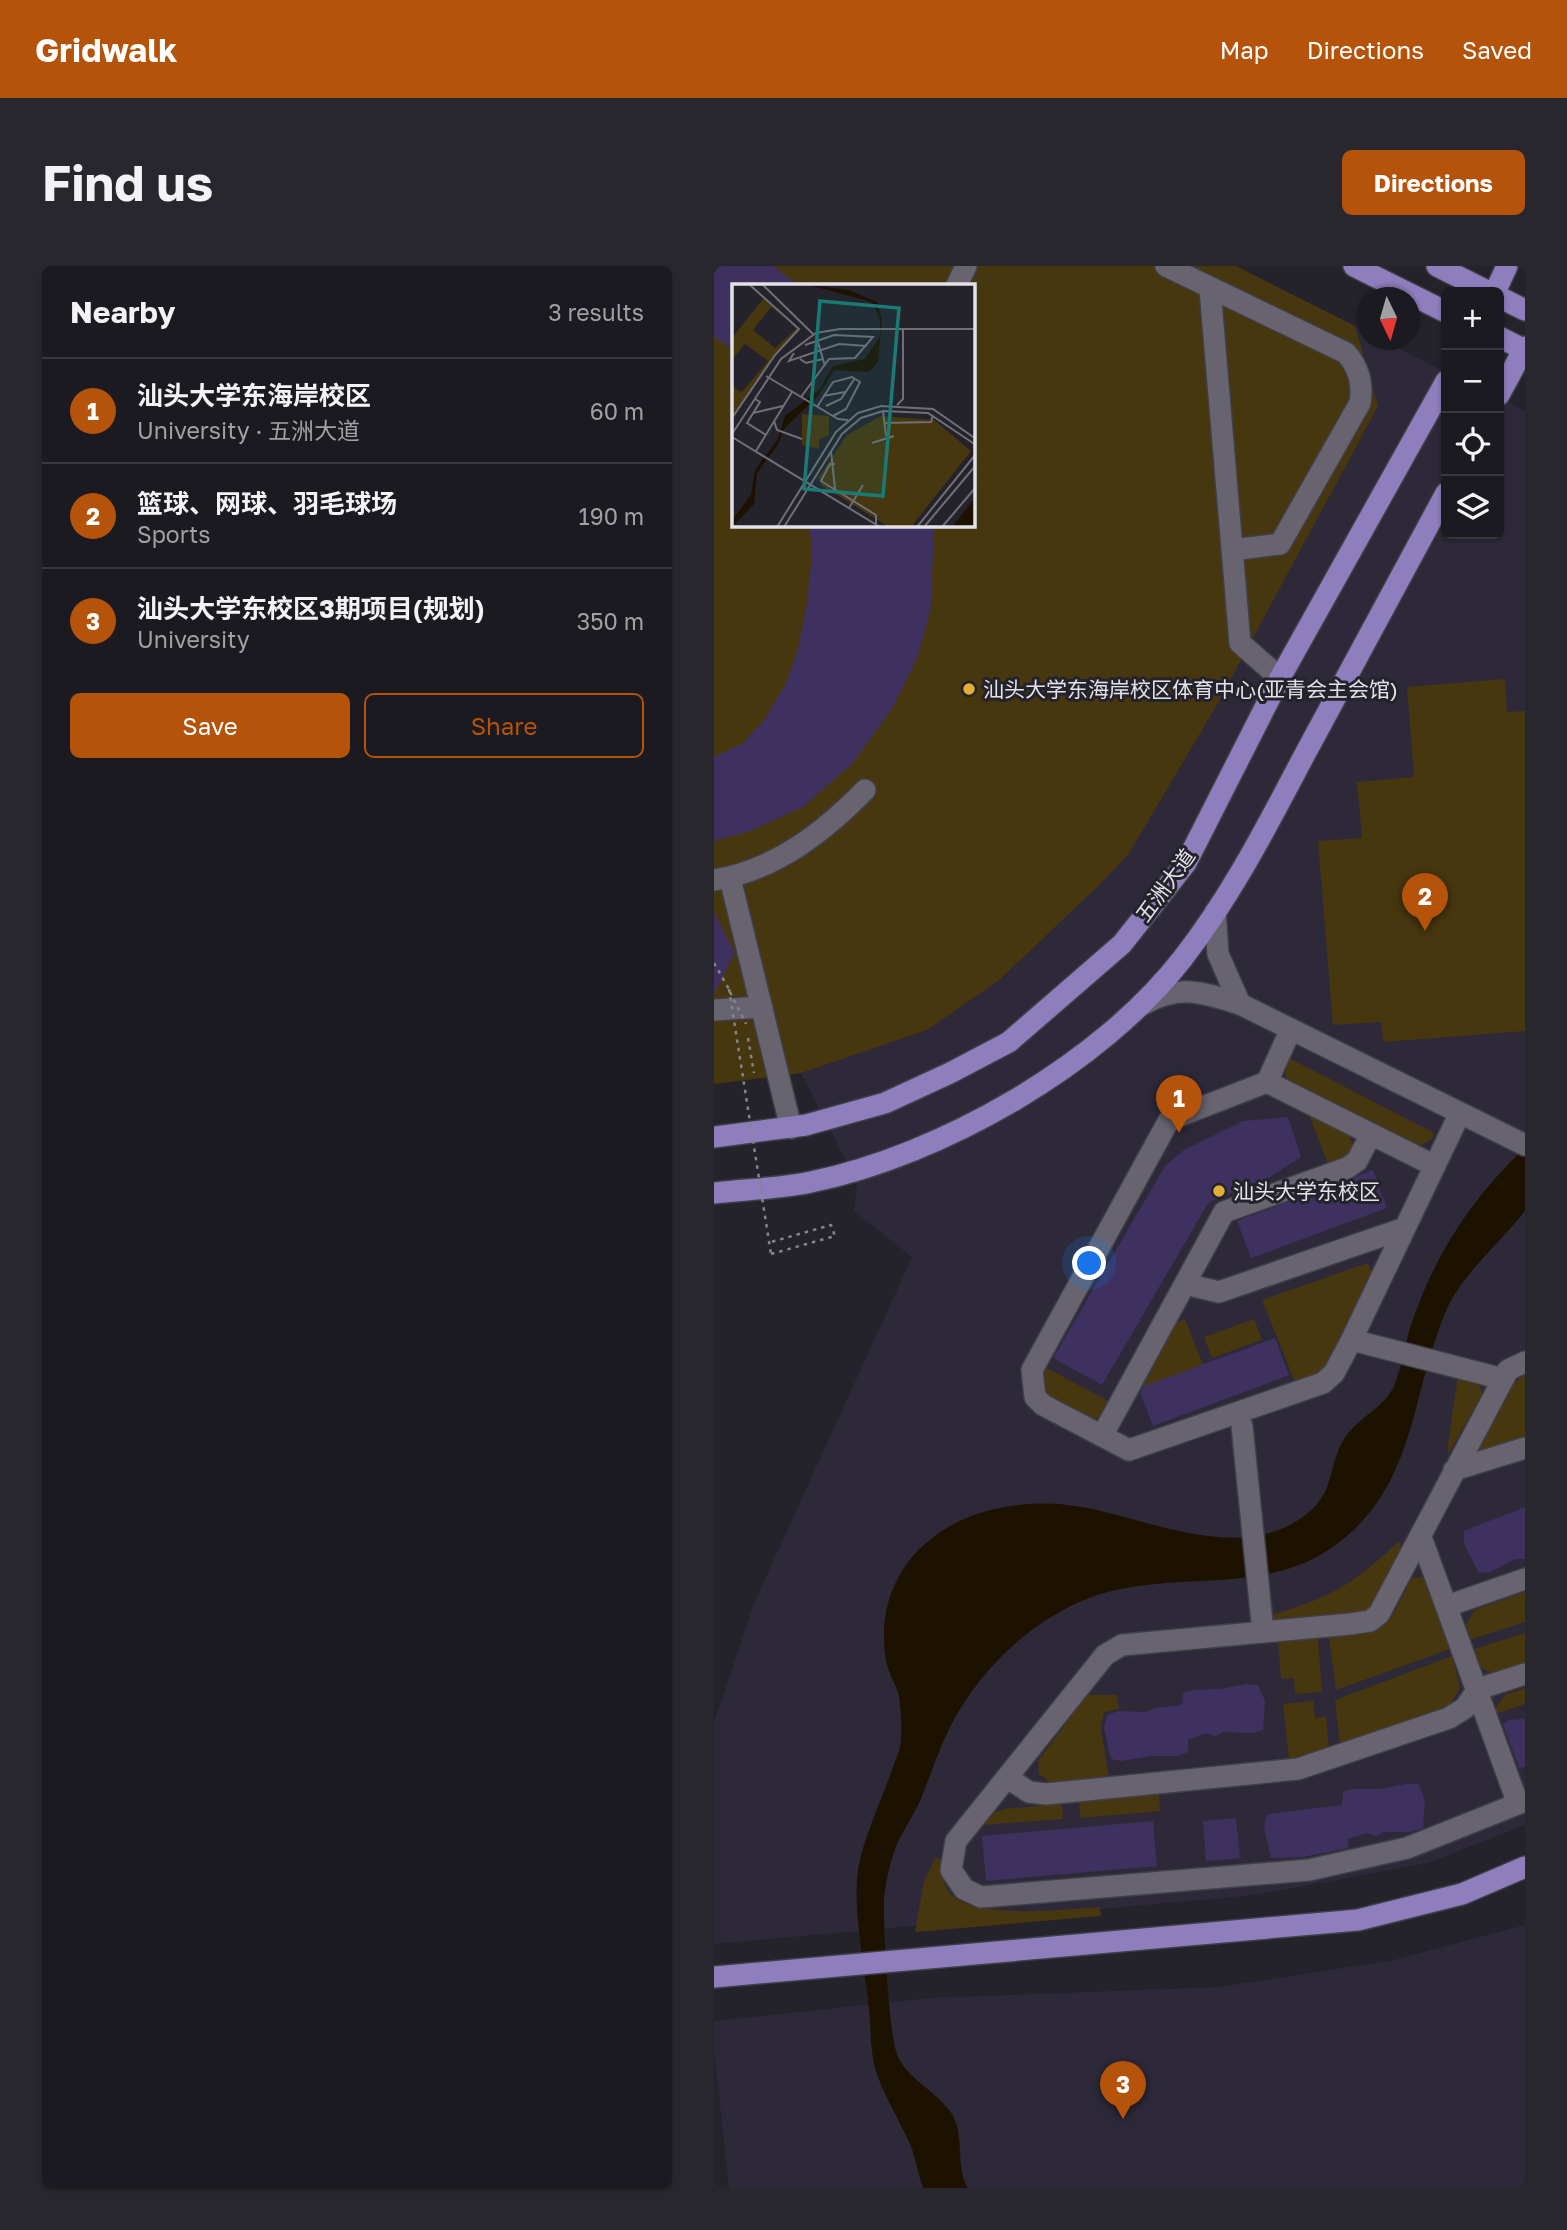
<!DOCTYPE html>
<html lang="en">
<head>
<meta charset="utf-8">
<style>
  body { margin:0; font-family:"Golos Text","Noto Sans SC",sans-serif; background:#28272d; color:#f1f3f6 }
  .controls { position:absolute; right:21px; top:21px; display:grid; overflow:hidden; border-radius:10px; box-shadow:0 2px 5px #0004 }
  .controls button { width:63px; height:63px; display:grid; place-items:center; padding:0; border:0; border-bottom:2px solid #39383e; background:#1b1a20; color:#f1f3f6; font:35px sans-serif }
  .compass { position:absolute; left:643px; top:21px; width:63px; height:63px; border-radius:50%; background:#1b1a20; box-shadow:0 2px 5px #0004; rotate:175deg }
  .you { position:absolute; left:376px; top:998px; width:24px; height:24px; margin:-18px; border:5px solid #fff; border-radius:50%; background:#1a73e8; box-shadow:0 0 0 10px #1a73e833 }
  .badge { display:grid; place-items:center; width:46px; height:46px; border-radius:50%; background:#b45309; color:#fff; font-size:23px; font-weight:700 }
  .pin { position:absolute; translate:-50% -58px; filter:drop-shadow(0 2px 4px #0008) }
  .pin::after { content:''; position:absolute; top:37px; width:24px; height:21px; background:inherit; clip-path:polygon(0 0,100% 0,50% 100%) }
  .list { margin:0; padding:0; list-style:none }
  h2 { display:flex; justify-content:space-between; align-items:center; height:91px; margin:0; padding:0 28px; font-size:30px }
  h2 small { font-size:23px; font-weight:400; color:#a0a1a5 }
  .list li { display:grid; grid-template-columns:46px 1fr auto; gap:21px; align-items:center; box-sizing:border-box; height:105px; padding:0 28px; border-top:2px solid #39383e }
  .list b { display:block; font-size:26px; white-space:nowrap }
  .list p { margin:0; font-size:23px; white-space:nowrap; color:#a0a1a5 }
  .list em { font-size:23px; font-style:normal; color:#a0a1a5 }
  .actions { display:flex; gap:14px; padding:21px 28px }
  .actions a { flex:1; padding:16px 0; border:2px solid #b45309; border-radius:10px; text-align:center; font-size:24px; color:#b45309 }
  .actions .main { background:#b45309; color:#fff }
  .icon { flex:none; width:38px; height:38px; fill:none; stroke:currentColor; stroke-width:2; stroke-linecap:round; stroke-linejoin:round }
  .map { position:relative; flex:none; width:811px; height:1922px; overflow:hidden; border-radius:10px }
  header { display:flex; align-items:center; gap:42px; box-sizing:border-box; height:98px; padding:0 35px; background:#b45309; color:#fff }
  header strong { font-size:33px }
  nav { display:flex; gap:38px; margin-inline-start:auto; font-size:24px }
  .intro { display:flex; align-items:center; justify-content:space-between; box-sizing:border-box; height:168px; padding:0 42px }
  h1 { margin:0; font-size:49px }
  .button { padding:18px 32px; border-radius:10px; background:#b45309; color:#fff; font-size:24px; font-weight:700 }
  main { display:flex; gap:42px; padding:0 42px }
  aside { flex:1; background:#1b1a20; border-radius:10px; box-shadow:0 2px 5px #0004 }
  .map>svg:first-child { display:block }
  .built { fill:#2d2939; fill-rule:evenodd }
  .green { fill:#47370f; fill-rule:evenodd }
  .water { fill:#1d1100 }
  .building { fill:#3e315f }
  .lines { fill:none; stroke-linecap:round; stroke-linejoin:round }
  .minor-casing { stroke:#403f47; stroke-width:24 }
  .major-casing { stroke:#403f47; stroke-width:24 }
  .path { stroke:#85848b; stroke-width:2.5; stroke-dasharray:3.5 5; stroke-linecap:butt }
  .minor { stroke:#676470; stroke-width:21 }
  .major { stroke:#8f7ebe; stroke-width:21 }
  .path-bridge { stroke:#85848b; stroke-width:2.5; stroke-dasharray:3.5 5; stroke-linecap:butt }
  .poi-dot { fill:#dfb034; stroke:#24222b; stroke-width:2.5 }
  .labels { text-anchor:middle; dominant-baseline:central; stroke-width:6; stroke-linejoin:round; paint-order:stroke }
  .poi-label { font-size:21px; fill:#e3e2e8; stroke:#24222b; text-anchor:start }
  .street-label { font-size:21px; fill:#e3e2e8; stroke:#24222b }
  .inset-road { fill:none; stroke:#706f77; stroke-width:2 }
  .view { fill:#1a7b74; fill-opacity:0.15; stroke:#1a7b74; stroke-width:3.5 }
  .inset-edge { fill:none; stroke:#e3e2e8; stroke-width:3.5 }
</style>
</head>
<body>
<header>
<strong>Gridwalk</strong>
<nav><a>Map</a><a>Directions</a><a>Saved</a></nav>
</header>
<div class="intro"><h1>Find us</h1><a class="button">Directions</a></div>
<main>
<aside>
<h2>Nearby<small>3 results</small></h2>
<ul class="list">
<li><span class="badge">1</span><div><b>汕头大学东海岸校区</b><p>University · 五洲大道</p></div><em>60 m</em></li>
<li><span class="badge">2</span><div><b>篮球、网球、羽毛球场</b><p>Sports</p></div><em>190 m</em></li>
<li><span class="badge">3</span><div><b>汕头大学东校区3期项目(规划)</b><p>University</p></div><em>350 m</em></li>
</ul>
<div class="actions"><a class="main">Save</a><a>Share</a></div>
</aside>
<div class="map">
<svg width="811" height="1922" viewBox="0 0 811 1922">
  <rect width="100%" height="100%" fill="#24222b"/>
  <path class="built" d="M0,0H521L653,66L654,74H668L732,106V268H785V132L811,145V1559L714,1597L541,1629L0,1678V1457L41,1335L198,991L140,945L143,916L87,807L0,818ZM19,19H259V259H19Z
    M811,1659V1922H15L0,1784V1755L216,1732L505,1721L680,1694Z"/>
  <path class="green" d="M0,0H522L641,60L664,140L501,442L414,589L382,622L284,715L213,764L87,807L0,818ZM19,19H259V259H19Z
    M791,413L793,446L811,445V765L669,776L667,756L619,759L604,575L648,572L643,516L700,511L693,421Z
    M573,791L720,867L719,872L708,879L698,875L574,814L571,808Z
    M593,844C617,855 647,862 635,893L616,903Z
    M653,997L658,1006L611,1107L581,1116L548,1034Z
    M471,1053L489,1099L428,1121L463,1056Z
    M540,1053L548,1074L498,1092L490,1071Z
    M327,1099L398,1137L391,1148L377,1154L329,1129Z
    M811,1107V1173L763,1186L795,1123Z
    M744,1110L764,1114L768,1128L735,1187L733,1184Z
    M685,1275L688,1287L654,1347L563,1355L558,1353L557,1349C618,1331 640,1318 685,1275Z
    M707,1311L713,1316L736,1383L622,1424L615,1371L662,1364L679,1349L698,1312Z
    M811,1326V1356L755,1374L752,1358L761,1344Z
    M811,1367V1398L777,1408L764,1398L757,1384Z
    M604,1372L608,1426L581,1428L580,1412L567,1413L564,1375Z
    M738,1390L746,1422L735,1440L626,1479L621,1434Z
    M811,1422V1438L782,1448L781,1443L791,1429Z
    M373,1429H403L405,1443L390,1446L387,1462L395,1513L337,1517L325,1508L324,1495Z
    M599,1435L601,1452L612,1451L615,1481L575,1494L569,1438Z
    M445,1528L446,1545L366,1552L365,1535Z
    M348,1538L349,1553L267,1559L281,1546L290,1543Z
    M222,1591L228,1595C228,1605 229,1618 235,1626C256,1655 353,1643 386,1641L387,1650L201,1666L210,1615Z"/>
  <path class="water" d="M811,882V945C787,976 747,1009 732,1045C696,1129 703,1218 623,1278C549,1334 453,1300 370,1334C313,1358 264,1406 236,1461C225,1483 217,1508 208,1530C202,1545 193,1558 186,1572C178,1587 174,1607 171,1624C167,1645 175,1763 182,1785C189,1812 226,1826 239,1850C251,1872 241,1902 254,1922H209C204,1908 202,1892 196,1878C185,1853 169,1829 161,1802C156,1784 157,1761 155,1742C151,1702 137,1636 145,1598C152,1566 167,1535 178,1504C181,1495 186,1485 187,1475C188,1462 187,1443 185,1430C182,1418 174,1407 172,1394C159,1316 209,1258 285,1242C308,1237 337,1236 361,1240C431,1250 521,1299 589,1251C623,1226 612,1203 630,1173C644,1151 671,1142 681,1118C688,1099 691,1078 697,1059C720,990 758,931 811,882Z"/>
  <path class="building" d="M0,0H59L84,19H19V83L0,71Z
    M95,259H220L217,340L204,390L179,441L138,498L89,541L36,565L0,575V491L29,477L51,453L73,415L84,383L93,337L98,285Z
    M0,646L21,687L0,728Z
    M574,851L587,891L551,914L499,934L493,939L388,1119L339,1092L451,900L470,884L529,855Z
    M659,904L673,942L537,992L523,955Z
    M561,1072L575,1109L439,1160L426,1127L430,1120Z
    M811,1241V1293H801L776,1306L765,1307L750,1278V1265Z
    M532,1418L544,1419L551,1435L549,1464L539,1467L509,1466L502,1470L492,1467L474,1474V1486L464,1490H436L408,1495L397,1493L390,1462L393,1449L404,1445L432,1446L442,1442L468,1439L469,1427L478,1424L506,1423Z
    M811,1453V1501L805,1502L789,1458L795,1454Z
    M692,1518H704L711,1534L709,1562L697,1566H669L662,1570L653,1567L634,1573V1582L589,1591L557,1592L550,1561L553,1548L628,1539L629,1526L638,1523H666Z
    M522,1552L526,1592L492,1595L489,1555Z
    M439,1555L443,1600L272,1615L268,1570Z"/>
  <g class="lines">
    <g class="minor-casing">
      <path id="minor" d="M452,0L632,87C645,102 649,117 646,137L566,278L518,284
        M243,19L252,0
        M496,23L526,377L566,412
        M16,612L77,862
        M0,614C60,605 110,566 151,524
        M501,646L504,688L526,738
        M430,738C465,718 488,726 526,738L811,879
        M0,744L48,741
        M577,763L553,816L455,854L318,1104L321,1131L329,1139L415,1184L609,1117L620,1107L636,1077L746,847
        M553,816L721,900
        M471,1018L505,1026L691,962
        M638,1074L789,1113
        M811,1096L794,1104L665,1348L656,1355L636,1358L408,1379L391,1389L242,1575L237,1604L250,1623L267,1631L595,1604L693,1582L811,1535
        M528,1160L549,1366
        M388,1170L510,946L633,902L643,895L657,868
        M740,1204L811,1182
        M707,1271L804,1538
        M733,1340L811,1313
        M294,1512L315,1526L332,1528L584,1503L735,1452L751,1442L764,1423L811,1408"/>
    </g>
    <g class="major-casing">
      <path id="major" d="M640,0L732,46
        M723,0L775,26
        M781,26L793,0
        M785,31L811,44
        M785,71L811,84
        M785,129L811,81
        M0,871L92,859L171,837L236,807L295,776L408,678L472,597L566,412L732,115
        M0,927C32,923 65,923 97,916C228,889 387,798 469,692C518,629 554,558 591,488C638,401 685,314 732,227
        M0,1711L644,1654L748,1628L811,1601"/>
    </g>
    <path class="path" d="M0,697L15,723
      M34,772L40,807
      M57,988L121,970L117,959L57,976"/>
    <use href="#minor" class="minor"/>
    <use href="#major" class="major"/>
    <path class="path-bridge" d="M15,723L57,988
      M16,726L32,758"/>
  </g>
  <g class="poi-dot">
    <circle cx="255" cy="423" r="7"/>
    <circle cx="505" cy="925" r="7"/>
  </g>
  <g class="labels">
    <g class="poi-label">
      <text x="269" y="423">汕头大学东海岸校区体育中心(亚青会主会馆)</text>
      <text x="519" y="925">汕头大学东校区</text>
    </g>
    <g class="street-label">
      <text transform="translate(451 619) rotate(-54)">五洲大道</text>
    </g>
  </g>
  <g transform="translate(18 18)">
    <rect width="243" height="243" fill="#24222b"/>
    <path d="M32,14L66,46L43,70L0,133V103L10,108L36,77L13,60L0,76V54ZM39,23L65,44L43,64L21,46ZM70,130L97,132V151L87,156V165L70,161ZM149,132L202,136L239,167L179,243H157L89,201L87,193L115,151Z" fill="#47370f" fill-rule="evenodd"/>
    <path d="M77,1L117,6L145,18L150,35L146,78L137,88L102,86L86,112L52,145L46,161L25,189L22,220L0,243V236L19,211L23,186L46,155L53,132L87,106L101,82L133,75L148,52V36L140,18ZM243,214V243H220Z" fill="#1d1100"/>
    <path class="inset-road" d="M31,1L81,50M85,55L93,82M62,69L57,77L107,60L135,62M68,75L74,79L91,75M34,92L106,135L116,136M91,112L113,108M69,113L97,75L123,74L141,53L102,51L73,61M23,115L28,118L15,139L34,151M165,121L171,115V45M94,122L109,115L123,94M85,123L101,98L120,93L128,98L114,125L101,132M151,127L154,152M21,129L51,122M0,134L43,71L67,45L18,1M42,137L45,146L70,155M152,139L199,138L201,131M0,150L49,75L84,49L108,45H244M0,153L148,243M140,159L162,152M24,167L60,108M99,167L103,205M103,180H98L89,197L144,231V240M117,224L131,201M45,243L104,148L126,129L149,122L201,125L244,155M52,243L110,150L129,134L151,127L196,129L244,161M185,243L244,170M192,243L244,181M210,243L244,203"/>
    <path class="view" d="M88,17L167,24L151,212L72,205Z"/>
    <rect width="243" height="243" class="inset-edge"/>
  </g>
</svg>
<div class="controls">
<button>+</button>
<button>−</button>
<button><svg class="icon" aria-label="locate" viewBox="0 0 24 24"><circle cx="12" cy="12" r="6"/><path d="M12 2v4M12 18v4M2 12h4M18 12h4"/></svg></button>
<button><svg class="icon" aria-label="layers" viewBox="0 0 24 24"><path d="M12 4l9 5-9 5-9-5zM3 14l9 5 9-5"/></svg></button>
</div>
<svg class="compass" viewBox="-18 -18 36 36"><path d="M0-13l5 13h-10z" fill="#e53935"/><path d="M0 13l5-13h-10z" fill="#a0a1a5"/></svg>
<div class="you"></div>
<div class="pin badge" style="left:465px;top:867px">1</div>
<div class="pin badge" style="left:711px;top:665px">2</div>
<div class="pin badge" style="left:409px;top:1853px">3</div>
</div>
</main>
</body>
</html>
